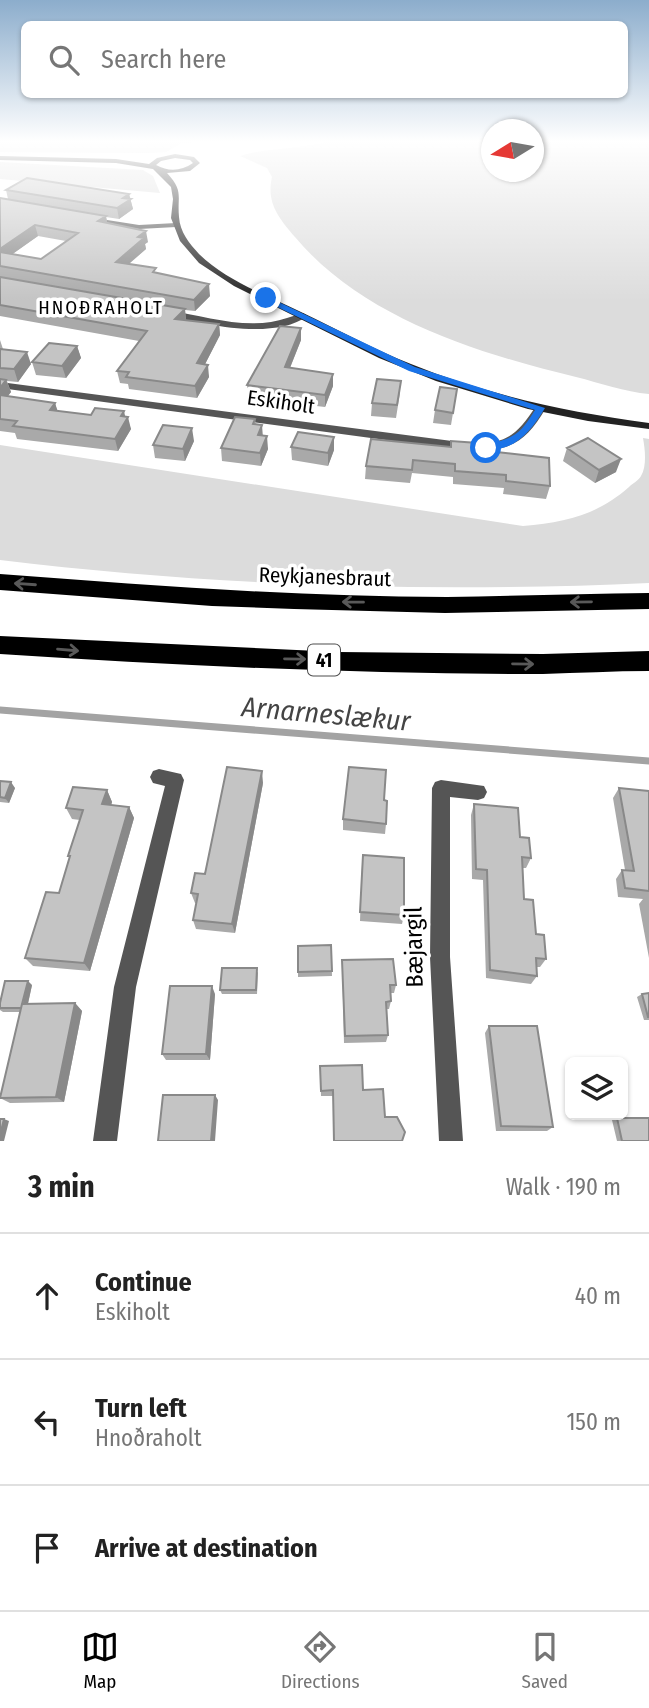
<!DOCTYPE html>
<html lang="en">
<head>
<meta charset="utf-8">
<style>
  body { margin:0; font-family:"Fira Sans Condensed",sans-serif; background:#f6f6f6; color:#222 }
  .controls { position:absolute; right:21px; bottom:21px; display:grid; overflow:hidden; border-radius:10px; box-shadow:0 2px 5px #0004 }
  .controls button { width:63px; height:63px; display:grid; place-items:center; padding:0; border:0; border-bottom:2px solid #e0e0e0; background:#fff; color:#222; font:35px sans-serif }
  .compass { position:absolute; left:481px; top:119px; width:63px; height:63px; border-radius:50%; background:#fff; box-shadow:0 2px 5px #0004; rotate:259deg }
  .stop { position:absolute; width:21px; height:21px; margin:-16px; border:5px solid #1a73e8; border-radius:50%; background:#fff }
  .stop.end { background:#1a73e8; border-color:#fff; box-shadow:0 2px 7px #0008 }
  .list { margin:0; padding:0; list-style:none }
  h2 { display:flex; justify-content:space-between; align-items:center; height:91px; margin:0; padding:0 28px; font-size:30px }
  h2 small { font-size:23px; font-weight:400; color:#767676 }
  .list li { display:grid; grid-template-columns:46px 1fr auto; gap:21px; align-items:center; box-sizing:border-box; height:126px; padding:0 28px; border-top:2px solid #e0e0e0 }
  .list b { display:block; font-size:26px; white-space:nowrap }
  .list p { margin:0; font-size:23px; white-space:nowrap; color:#767676 }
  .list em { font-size:23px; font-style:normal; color:#767676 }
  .icon { flex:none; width:38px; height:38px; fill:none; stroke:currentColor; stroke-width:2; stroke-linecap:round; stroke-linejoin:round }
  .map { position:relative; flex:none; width:649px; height:1141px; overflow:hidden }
  .search { position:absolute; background:#fff; box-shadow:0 2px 5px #0004; left:21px; right:21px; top:21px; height:77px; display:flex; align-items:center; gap:18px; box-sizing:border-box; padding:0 24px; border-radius:10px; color:#767676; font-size:26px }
  .sheet { height:469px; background:#fff }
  nav { display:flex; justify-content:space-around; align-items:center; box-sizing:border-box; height:98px; border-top:2px solid #e0e0e0; background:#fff; font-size:19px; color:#767676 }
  nav a { display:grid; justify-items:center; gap:4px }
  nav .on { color:#000 }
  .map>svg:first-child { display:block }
  .green { fill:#dcdcdc }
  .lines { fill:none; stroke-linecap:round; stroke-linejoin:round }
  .stream { stroke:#a3a3a3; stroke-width:7 }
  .street { fill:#555; fill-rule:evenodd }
  .secondary { fill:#222; fill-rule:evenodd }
  .highway { fill:#000; fill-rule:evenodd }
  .wall { fill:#a9a9a9; fill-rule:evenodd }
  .shaded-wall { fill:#898989 }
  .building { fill:#c4c4c4; stroke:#898989; stroke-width:2 }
  .oneway { stroke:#595959 }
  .route { fill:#1a73e8 }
  .labels { text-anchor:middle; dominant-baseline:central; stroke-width:7; stroke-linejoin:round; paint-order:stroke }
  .far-neighbourhood-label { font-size:19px; letter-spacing:2px; fill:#000; stroke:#fff }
  .shield { fill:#fff; stroke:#4c4c4c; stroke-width:2 }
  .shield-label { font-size:19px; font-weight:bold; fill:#000 }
  .street-label { font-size:21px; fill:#000; stroke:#fff }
  .near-street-label { font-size:24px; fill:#000; stroke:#fff }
  .near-water-label { font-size:28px; font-style:italic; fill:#444; stroke:#fff }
</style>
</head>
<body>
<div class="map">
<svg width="649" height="1141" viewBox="0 0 649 1141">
  <rect width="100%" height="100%" fill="#fff"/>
  <path class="green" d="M0,141H218L182,143L166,152L148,153L0,152Z
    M328,141H491V172H534V141H649V394C625,392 600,383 576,377C477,353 363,318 295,237C279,218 266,203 272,177L267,168L240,156C269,147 299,150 328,141Z
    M0,162L143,170L153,176L160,193L0,179Z
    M643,438L649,439V583C432,593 215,586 0,560V445L523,526C565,522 596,516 629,487C632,484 639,480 641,476C647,466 645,449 643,438Z"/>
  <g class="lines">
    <path class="stream" d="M0,710L649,761"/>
    <path class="street" d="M88,217L139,225L176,223L180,225L176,227L139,229L91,221L87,219Z
      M168,310C202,316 237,327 271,322C282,320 292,316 303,313L308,316C272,341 204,324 165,315V311Z
      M0,382L475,444C509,443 518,433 536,406H544L546,408C527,440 513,450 475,452L0,388Z
      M159,769L181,774L184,780L136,987L117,1141H93L114,987L165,786L153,783L150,777L153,771Z
      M441,780L484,786L487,792L484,798L478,800L450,797V957L463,1141H439L430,957L432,788L435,782Z"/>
    <path class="secondary" d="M175,154L194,157L200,163L190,171L167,173C184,191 177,196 179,217C180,232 189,243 199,254C227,281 266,295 301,312C337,329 373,349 411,364C488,395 567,412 649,423V429L588,421L528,409L436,381L379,358L234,286L199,263L180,241L171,218L173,199L171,187L153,169L116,163L0,160V156L116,159L149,164L157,158ZM175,158L190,160L193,163C181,171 169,172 156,165L161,161Z"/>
    <path class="highway" d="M0,574C149,585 298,597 447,597C514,596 582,594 649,593V609L445,613L294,609L212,606L0,590Z
      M0,636L339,652L543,654L649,651V671C614,671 578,673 543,674C362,674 181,666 0,654Z"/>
  </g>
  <path class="wall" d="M6,190L129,194L133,209L119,219L106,217L107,223L148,242L145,244L146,249L129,264L157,273L210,296L195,311L185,310L186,320L219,324L220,335L205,364L209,377L197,398L129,389L128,384L120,383L117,371L139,341L0,316V198L8,199ZM38,236L66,241L41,259L12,254Z
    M301,328V340L290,368L333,374V386L325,407L248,398L247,385Z
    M0,340L3,349L31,364L18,382L7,381L11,392L8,396L55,403L57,411L91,415L125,417L131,429L118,451L17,439L15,433L0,431Z
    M77,346L81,358L66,378L36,375L32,362Z
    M457,389L451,425L433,423L435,410Z
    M400,393L396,418L371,416L372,403Z
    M255,419L256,425L262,436L268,449L261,466L222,461L221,448Z
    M334,437V450L328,466L292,460L291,447Z
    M194,441L185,461L155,458L153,445Z
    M451,441L479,450L550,486L546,499L503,494L504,488L453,484V477L412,473L410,483L365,479L366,466L450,447Z
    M567,448L616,472L595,483L563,461Z
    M0,781L15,788L9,803L0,802Z
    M263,783L235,933L196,929L193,920L197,903H195L191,893Z
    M619,788L649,791V958L639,904L643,899L618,897L616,879L622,870H625L613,798Z
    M107,790L112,802L111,805L129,807L134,818L90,971L33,966L25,958L59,893L70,858L68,856L80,820L72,819L66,808Z
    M384,800L386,824L385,834L343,830V819Z
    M474,804L520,837L531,858L526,868H522L524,899L536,934L546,959L540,967H536L537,976L531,984L486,978L483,880L472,879L471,815Z
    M362,865L404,915L402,924L360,921Z
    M331,945L332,976L298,977V972Z
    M342,960L396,985L394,993H390L391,1001L389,1009H386L388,1035L386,1042L344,1043Z
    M258,972L257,994H222L220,990Z
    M32,985L28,1004L75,1003L82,1011L64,1102L10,1103L0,1098L20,1012H3L0,1010V1003Z
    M649,993V1020H644L637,997L642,994Z
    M215,994L210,1060H166L162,1054Z
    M489,1026L553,1127L547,1131H496L485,1033Z
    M320,1066L363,1090L385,1117L405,1132L333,1096H321Z
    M617,1118L649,1141H617L612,1120Z"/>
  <path class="shaded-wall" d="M129,194L133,209L119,219L117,208L123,198Z
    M106,216L108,227L98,221Z
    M35,225L38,236L0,263V249Z
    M146,231L148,242L145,244L146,249L118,273L116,262L138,237Z
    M209,284L210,296L195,311L194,300Z
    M185,309L186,321L175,319Z
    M219,324L220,335L199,376L197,363Z
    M301,328V340L285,380V367Z
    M77,346L81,358L66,378L62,366Z
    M27,352L31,364L18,382L14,369Z
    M208,365L209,377L197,398L195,386Z
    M333,374V386L325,407V395Z
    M6,380L11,392L0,406V388Z
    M55,403L59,415L50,410Z
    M124,411L126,420L128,417L131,429L118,451L115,439L121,416Z
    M262,425L263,438L258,435Z
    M192,428L194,441L185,461L183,449Z
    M267,436L268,449L261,466L260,453Z
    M334,437V450L328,466V453Z
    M621,459L616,472L595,483L599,470Z
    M262,771L263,783L235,933L232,924Z
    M11,782L15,788L9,803L5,798Z
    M107,790L112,802L108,815L102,804Z
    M129,807L134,818L90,971L84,963Z
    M28,981L32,985L26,1012L22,1008Z
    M212,986L215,994L210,1060L206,1054Z
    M75,1003L82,1011L64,1102L56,1097Z
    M215,1095L218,1100L215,1141H211Z
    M4,1119L9,1121L4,1141H0V1135Z"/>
  <path class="building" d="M27,178L129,194L123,198L131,199L117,208L6,190Z
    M0,198L106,216L98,221L146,231L138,237L144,238L116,262L156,268L153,272L209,284L194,300L0,266V252L41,259L78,233L35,225L0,249Z
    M0,277L185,309L175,319L219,324L197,363L208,365L195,386L126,377L129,372L117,371L147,331L0,305Z
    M280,326L301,328L285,367L333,374L325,395L247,385Z
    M49,343L77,346L62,366L32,362Z
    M0,349L27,352L14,369L0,368Z
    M0,379L6,380L0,388Z
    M377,379L401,381L397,405L372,403Z
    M440,387L457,389L453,413L435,410Z
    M0,395L55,403L50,410L91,415L95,408L124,411L121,416L128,417L115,439L13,426L17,421L0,419Z
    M235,417L255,419L253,424L262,425L258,435L267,436L260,453L221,448Z
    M163,425L192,428L183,449L153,445Z
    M298,432L334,437L328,453L291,447Z
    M588,438L621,459L599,470L567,448Z
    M371,439L451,447V441L478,443L479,450L549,458L550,486L506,481V475L455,471V464L413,460L412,470L366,466Z
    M227,767L262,771L232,924L193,920L198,894L191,893L195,873L205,874Z
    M349,767L386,770L384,800L387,801L386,824L343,819Z
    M0,781L11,782L5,798L0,797Z
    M73,787L107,790L102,804L129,807L84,963L25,958L46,892L59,893L70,856H68L83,810L66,808Z
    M619,788L649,791V891L625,888L622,870L634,871Z
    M474,804L518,808L520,837L529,838L531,858L522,857L524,899L533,900L536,934L544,935L546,959L536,958L537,976L490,970L487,870L476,869Z
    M363,855L404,858V915L360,912Z
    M331,945L332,971L298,972V946Z
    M393,959L396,985H390L391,1001L386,1002L388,1035L345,1036L342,960Z
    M222,968H257L256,990H220Z
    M5,981H28L21,1008H0V1003Z
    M170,986H212L206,1054H162Z
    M649,993V1017H648L642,994Z
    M75,1003L56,1097L0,1098L22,1004Z
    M489,1026H537L553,1127L501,1126Z
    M362,1065L363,1090L383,1089L385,1117H397L405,1132L402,1141H334L333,1090L321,1091L320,1066Z
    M163,1095H215L211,1141H158Z
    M617,1118H649V1141H622Z
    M0,1119H4L0,1135Z"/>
  <defs><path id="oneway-shaft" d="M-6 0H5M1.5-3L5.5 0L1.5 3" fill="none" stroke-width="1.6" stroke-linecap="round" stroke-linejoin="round" transform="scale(1.75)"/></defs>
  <g class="oneway">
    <use href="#oneway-shaft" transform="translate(25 584) rotate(-176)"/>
    <use href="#oneway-shaft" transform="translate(353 602) rotate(-179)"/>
    <use href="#oneway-shaft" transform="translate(581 602) rotate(179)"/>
    <use href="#oneway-shaft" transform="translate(68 650) rotate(5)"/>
    <use href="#oneway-shaft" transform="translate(295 659) rotate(1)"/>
    <use href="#oneway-shaft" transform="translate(523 664) rotate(1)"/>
  </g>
  <linearGradient id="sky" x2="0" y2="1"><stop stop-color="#8cadcc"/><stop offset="0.47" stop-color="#fff"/><stop offset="1" stop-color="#fff" stop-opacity="0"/></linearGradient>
  <rect width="649" height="301" fill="url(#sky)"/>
  <path class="route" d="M266,296L415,367L545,408C530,433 514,452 483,450V446C512,438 519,437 535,410L409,371L263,300Z"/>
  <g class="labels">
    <g class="far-neighbourhood-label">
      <text x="101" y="307">HNOÐRAHOLT</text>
    </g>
    <rect class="shield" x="308" y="644.5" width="32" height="31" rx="5"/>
    <g class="shield-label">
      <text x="324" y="660">41</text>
    </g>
    <g class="street-label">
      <text transform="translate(281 402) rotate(8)">Eskiholt</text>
      <text transform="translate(325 577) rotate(2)">Reykjanesbraut</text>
    </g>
    <g class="near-street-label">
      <text transform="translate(414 947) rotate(-91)">Bæjargil</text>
    </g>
    <g class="near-water-label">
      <text transform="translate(326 714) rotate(5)">Arnarneslækur</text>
    </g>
  </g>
</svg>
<div class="controls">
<button><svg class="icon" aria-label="layers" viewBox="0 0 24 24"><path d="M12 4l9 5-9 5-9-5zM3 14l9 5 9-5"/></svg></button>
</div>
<svg class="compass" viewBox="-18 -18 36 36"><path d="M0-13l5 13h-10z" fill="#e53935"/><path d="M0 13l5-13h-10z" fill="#767676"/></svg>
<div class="stop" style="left:486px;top:448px"></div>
<div class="stop end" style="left:266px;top:298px"></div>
<div class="search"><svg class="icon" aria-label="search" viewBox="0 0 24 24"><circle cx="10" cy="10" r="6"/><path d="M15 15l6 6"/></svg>Search here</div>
</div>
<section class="sheet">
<h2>3 min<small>Walk · 190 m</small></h2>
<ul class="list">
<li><svg class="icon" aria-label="ahead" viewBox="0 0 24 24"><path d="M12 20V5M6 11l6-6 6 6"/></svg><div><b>Continue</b><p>Eskiholt</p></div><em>40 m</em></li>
<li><svg class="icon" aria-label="left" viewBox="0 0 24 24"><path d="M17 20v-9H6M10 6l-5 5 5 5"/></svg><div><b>Turn left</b><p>Hnoðraholt</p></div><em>150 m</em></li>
<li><svg class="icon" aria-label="arrive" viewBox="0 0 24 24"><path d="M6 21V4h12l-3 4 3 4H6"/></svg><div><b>Arrive at destination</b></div></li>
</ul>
</section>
<nav>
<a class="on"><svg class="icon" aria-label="map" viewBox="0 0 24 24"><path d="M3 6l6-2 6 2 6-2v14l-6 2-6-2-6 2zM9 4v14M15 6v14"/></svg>Map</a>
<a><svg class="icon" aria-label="directions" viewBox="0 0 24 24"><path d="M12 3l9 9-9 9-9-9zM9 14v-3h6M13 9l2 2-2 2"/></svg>Directions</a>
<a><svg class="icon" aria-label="saved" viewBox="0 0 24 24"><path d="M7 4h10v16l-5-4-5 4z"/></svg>Saved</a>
</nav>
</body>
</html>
